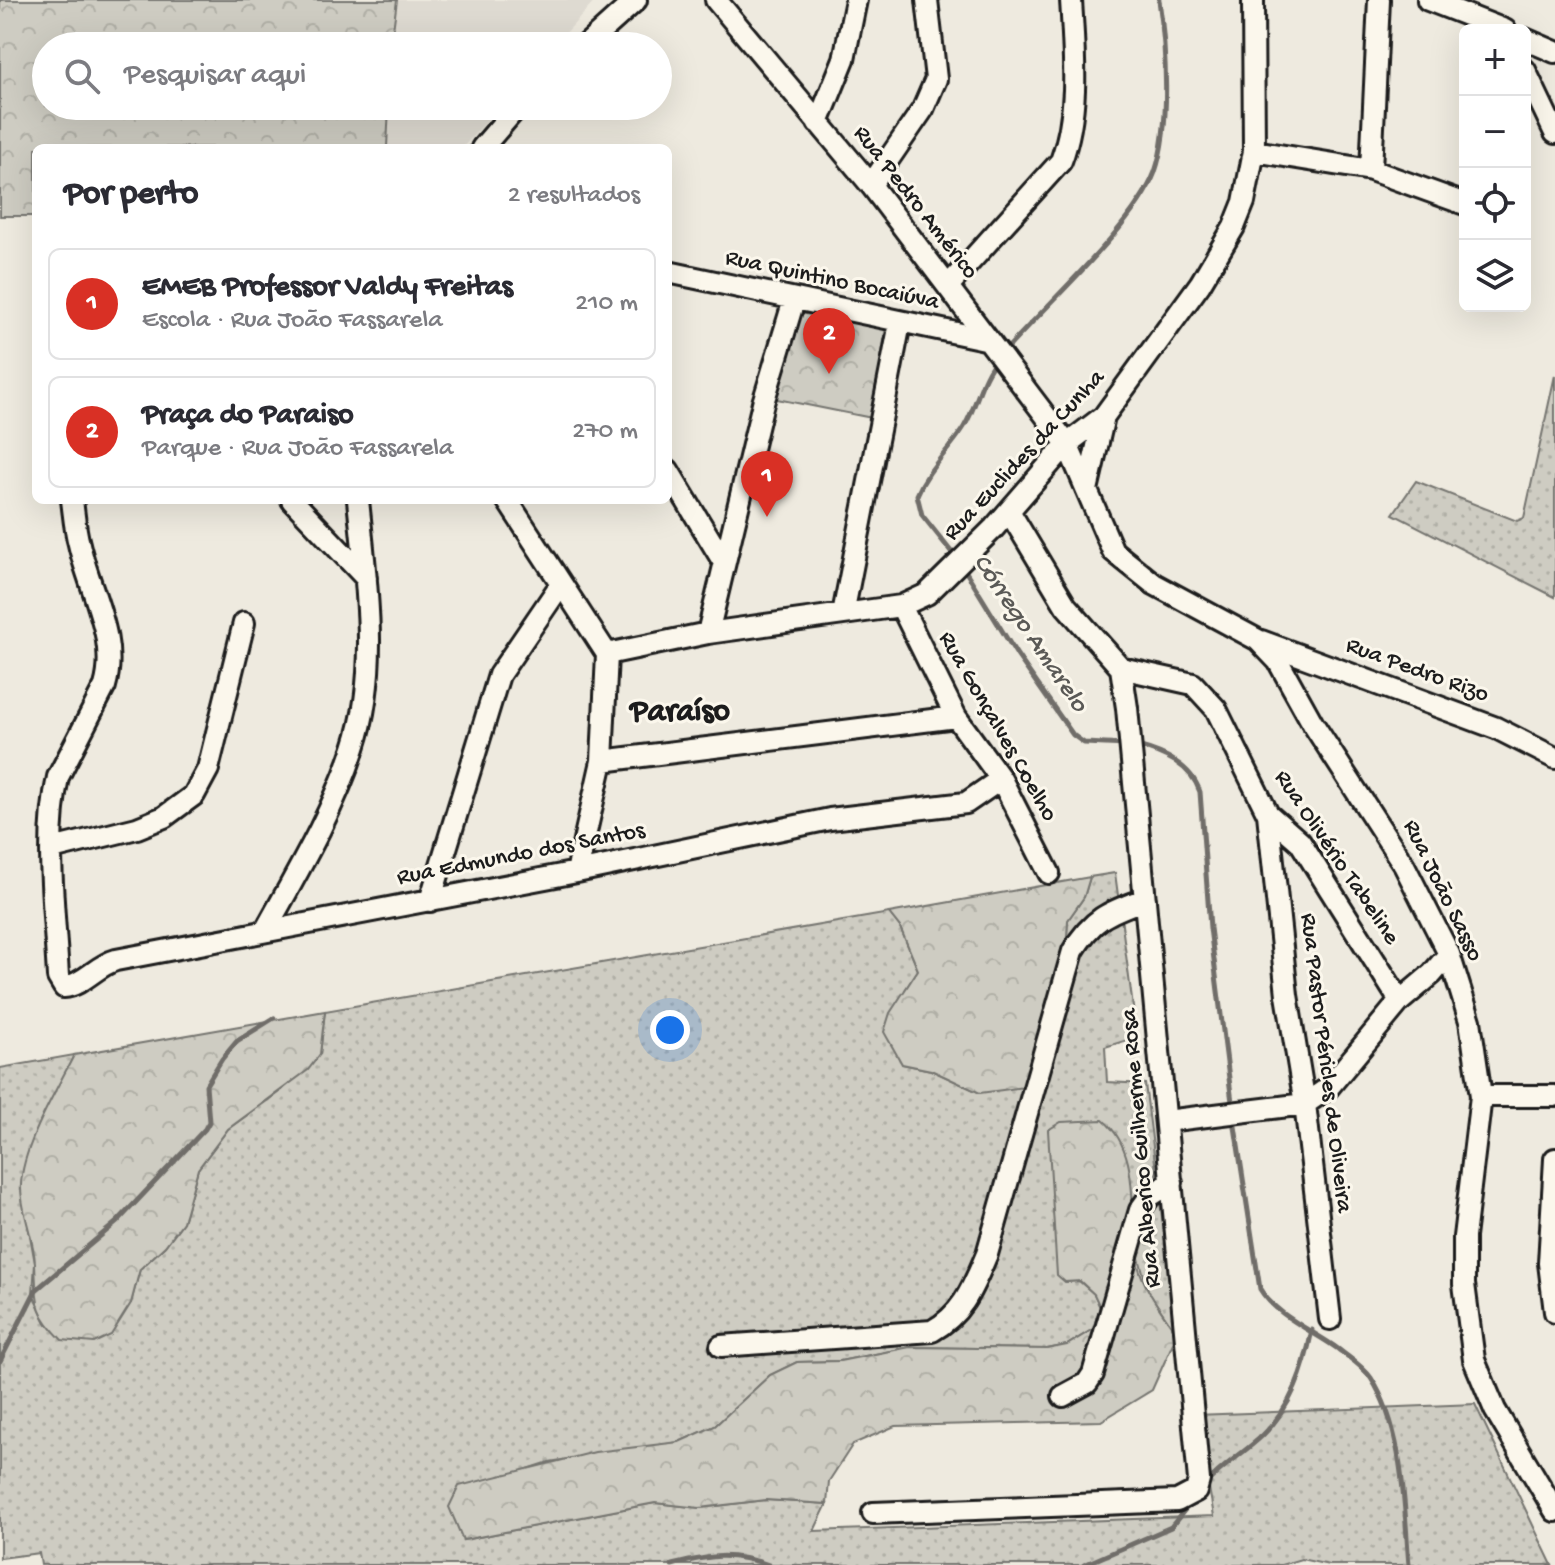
<!DOCTYPE html>
<html lang="pt">
<head>
<meta charset="utf-8">
<style>
  body { margin:0; font-family:"Gochi Hand",sans-serif; background:#f7f7f7; color:#2b2b33 }
  .controls { position:absolute; right:24px; top:24px; display:grid; overflow:hidden; border-radius:12px; box-shadow:0 8px 32px #0002 }
  .controls button { width:72px; height:72px; display:grid; place-items:center; padding:0; border:0; border-bottom:2px solid #e1e1e2; background:#fff; color:#2b2b33; font:40px sans-serif }
  .you { position:absolute; left:670px; top:1030px; width:28px; height:28px; margin:-20px; border:6px solid #fff; border-radius:50%; background:#1a73e8; box-shadow:0 0 0 12px #1a73e833 }
  .badge { display:grid; place-items:center; width:52px; height:52px; border-radius:50%; background:#d93025; color:#fff; font-size:26px; font-weight:700 }
  .pin { position:absolute; translate:-50% -66px; filter:drop-shadow(0 2px 4px #0008) }
  .pin::after { content:''; position:absolute; top:42px; width:28px; height:24px; background:inherit; clip-path:polygon(0 0,100% 0,50% 100%) }
  .list { margin:0; padding:0; list-style:none }
  h2 { display:flex; justify-content:space-between; align-items:center; height:104px; margin:0; padding:0 32px; font-size:34px }
  h2 small { font-size:26px; font-weight:400; color:#7c7c81 }
  .list li { display:grid; grid-template-columns:52px 1fr auto; gap:24px; align-items:center; box-sizing:border-box; height:112px; margin:0 16px 16px; padding:0 16px; border:2px solid #e1e1e2; border-radius:12px }
  .list b { display:block; font-size:30px; white-space:nowrap }
  .list p { margin:0; font-size:26px; white-space:nowrap; color:#7c7c81 }
  .list em { font-size:26px; font-style:normal; color:#7c7c81 }
  .icon { flex:none; width:44px; height:44px; fill:none; stroke:currentColor; stroke-width:2; stroke-linecap:round; stroke-linejoin:round }
  .map { position:relative; flex:none; width:1555px; height:1565px; overflow:hidden }
  .search { position:absolute; background:#fff; box-shadow:0 8px 32px #0002; left:32px; top:32px; width:640px; height:88px; display:flex; align-items:center; gap:20px; box-sizing:border-box; padding:0 28px; border-radius:44px; color:#7c7c81; font-size:30px }
  .panel { position:absolute; background:#fff; box-shadow:0 8px 32px #0002; left:32px; top:144px; width:640px; height:360px; border-radius:12px }
  .map>svg:first-child { display:block }
  .built { fill:#dedad1 }
  .grass { fill:url(#grass-dots); stroke:#75746f; stroke-width:2 }
  .forest { fill:url(#forest-crowns); stroke:#75746f; stroke-width:2 }
  .lines { fill:none; stroke-linecap:round; stroke-linejoin:round }
  .stream { stroke:#6f6d69; stroke-width:5 }
  .minor-casing { stroke:#1c1c1c; stroke-width:26 }
  .minor { stroke:#fbf7ec; stroke-width:20 }
  .labels { text-anchor:middle; dominant-baseline:central; stroke-width:6; stroke-linejoin:round; paint-order:stroke }
  .street-label { font-size:24px; fill:#1c1c1c; stroke:#fbf7ec }
  .water-label { font-size:26px; font-style:italic; fill:#5a5956; stroke:#fbf7ec }
  .district-label { font-size:32px; font-weight:bold; fill:#1c1c1c; stroke:#fbf7ec }
</style>
</head>
<body>
<div class="map">
<svg width="1555" height="1565" viewBox="0 0 1555 1565">
  <defs>
    <pattern id="grass-dots" width="8" height="8" patternUnits="userSpaceOnUse" patternTransform="scale(2)"><rect width="8" height="8" fill="#ceccc2"/><path d="M2 2h.1M6 6h.1" fill="none" stroke="#b0afa6" stroke-width="1.8" stroke-linecap="round"/></pattern>
    <pattern id="forest-crowns" width="20" height="18" patternUnits="userSpaceOnUse" patternTransform="scale(2)"><rect width="20" height="18" fill="#ceccc2"/><path d="M2 6a3 3 0 1 1 6 0M12 15a3 3 0 1 1 6 0" fill="none" stroke="#b0afa6"/></pattern>
  </defs>
  <rect width="100%" height="100%" fill="#eeeadf"/>
  <filter id="ink" filterUnits="userSpaceOnUse"><feTurbulence type="fractalNoise" baseFrequency=".0125" numOctaves="2"/><feDisplacementMap in="SourceGraphic" scale="16" xChannelSelector="R" yChannelSelector="G"/><feConvolveMatrix kernelMatrix="1 2 1 2 8 2 1 2 1" color-interpolation-filters="sRGB"/></filter>
  <g filter="url(#ink)">
    <path class="built" d="M0,0H596L554,46H46V106H500L462,148H36Z"/>
    <path class="grass" d="M1555,375V597L1393,514L1416,481L1517,521L1524,518Z
      M1115,873L1137,1037L1105,1047L1107,1082L1145,1084L1177,1334L1149,1293L1134,1241L1065,1282L1079,1281L1094,1294L1100,1307L1093,1329L1067,1345L1047,1349L910,1347L840,1361L797,1362L770,1375L715,1426L679,1442L549,1462L506,1476L463,1540L655,1503L700,1508L766,1500L827,1504L814,1531L1214,1516L1196,1415L1475,1404L1552,1565H1329L1301,1559L1281,1565H41L39,1553L0,1558V1068L74,1055L31,1147L21,1186L35,1263L33,1294L47,1325L131,1303L140,1269L165,1246L183,1222L198,1169L228,1129L282,1090L320,1054L325,1011L889,913L900,927L918,970L905,990L902,1064L931,1070L980,1093L1049,1057L1061,1032L1068,920L1084,897L1090,877Z"/>
    <path class="forest" d="M0,0H397L391,46H46V106H389L387,147L36,148V216H0Z
      M800,313L886,328L872,418L772,398Z
      M1090,877L1084,897L1068,920L1061,1032L1032,1086L980,1093L931,1070L902,1064L884,1032L890,1013L918,970L900,927L889,913Z
      M325,1011L320,1054L308,1070L228,1129L198,1169L183,1222L165,1246L140,1269L131,1303L111,1335L94,1343L62,1340C33,1311 37,1301 35,1263C34,1237 20,1210 21,1185C22,1147 57,1089 74,1055Z
      M1103,1120C1144,1154 1127,1218 1138,1265C1145,1291 1162,1312 1177,1334L1152,1390L1101,1421L895,1426L853,1444L829,1481L827,1504L766,1500L700,1508L655,1503L463,1540L449,1507L459,1486L595,1452L679,1442L715,1426L770,1375L797,1362L840,1361L910,1347L1047,1349L1067,1345L1093,1329L1100,1307L1094,1294L1080,1281L1065,1282L1057,1275L1048,1130L1061,1122Z"/>
    <g class="lines">
      <path class="stream" d="M1005,351C1045,306 1135,225 1155,172C1171,126 1166,48 1159,0
        M957,559L922,515L917,495C928,468 949,451 964,427C978,404 980,378 998,358
        M963,567L1017,655L1073,735L1084,743L1127,745
        M1137,746C1164,753 1191,765 1200,792L1210,928L1233,1110
        M1234,1120L1260,1289C1275,1315 1315,1332 1338,1349C1349,1358 1363,1366 1371,1378C1404,1429 1404,1506 1409,1565
        M0,1361L36,1290L117,1222L205,1129L209,1122L206,1085L222,1059L237,1041L274,1018
        M1205,1485C1222,1465 1243,1454 1262,1436C1292,1407 1304,1370 1312,1330
        M672,1565C711,1555 730,1552 769,1565
        M1084,1565L1171,1527L1191,1502"/>
      <g class="minor-casing">
        <path id="minor" d="M716,0L871,185L1067,444L1113,551L1154,584L1258,640L1278,661L1313,724L1404,865L1449,954L1470,1021L1481,1096L1464,1237V1284L1474,1360L1495,1410L1555,1511
          M1428,0L1505,30
          M1525,39L1555,52
          M585,46L636,0
          M1525,70L1555,133
          M818,123L844,59L856,0
          M482,148L518,106
          M1254,151L1371,170L1465,204
          M1371,170L1379,0
          M871,185L923,109L936,79L927,0
          M668,272L985,339
          M949,285L1061,161C1080,111 1074,53 1071,0
          M668,470L723,561
          M1087,490L1104,416
          M72,500C74,515 75,530 79,544C89,590 119,639 105,686L58,777C44,840 55,913 58,977L64,987C82,986 97,965 116,960L577,872L830,819L966,803L1001,779
          M292,500L366,578
          M507,500L607,654
          M901,606L956,717L1001,779L1049,873
          M843,614L900,323
          M708,633L763,403L794,300
          M1261,641L1496,728L1555,758
          M607,654L708,633L901,606L927,594L994,528L1067,444L1104,416L1200,284L1234,227L1244,202L1254,151L1253,0
          M1121,668L1193,684L1216,709L1268,814L1300,842L1400,1001
          M602,761L956,717
          M1268,814L1287,995L1305,1104L1330,1319
          M52,849L137,828L164,817L194,795L208,769L244,623
          M577,872L602,761L607,654
          M430,901L499,675L561,584
          M266,929C298,871 333,812 354,748C380,671 366,580 358,500
          M1481,1096H1555
          M1166,1121L1305,1104L1328,1088L1400,1001L1432,974L1449,954
          M1555,1159L1549,1263L1555,1312
          M721,1346L932,1331C964,1313 973,1286 987,1254L1073,951C1093,917 1110,912 1145,899
          M1063,1396L1087,1383L1093,1374L1140,1210L1150,1196L1172,1182
          M873,1513L1177,1501L1196,1491L1199,1480L1127,708L1121,668L1066,606L1009,511"/>
      </g>
      <use href="#minor" class="minor"/>
    </g>
  </g>
  <g class="labels">
    <g class="street-label">
      <text transform="translate(915 203) rotate(52)">Rua Pedro Américo</text>
      <text transform="translate(832 281) rotate(12)">Rua Quintino Bocaiúva</text>
      <text transform="translate(1025 456) rotate(-47)">Rua Euclides da Cunha</text>
      <text transform="translate(1417 671) rotate(20)">Rua Pedro Rizo</text>
      <text transform="translate(997 727) rotate(60)">Rua Gonçalves Coelho</text>
      <text transform="translate(521 855) rotate(-11)">Rua Edmundo dos Santos</text>
      <text transform="translate(1336 858) rotate(56)">Rua Olivério Tabeline</text>
      <text transform="translate(1442 891) rotate(64)">Rua João Sasso</text>
      <text transform="translate(1325 1063) rotate(83)">Rua Pastor Péricles de Oliveira</text>
      <text transform="translate(1142 1148) rotate(-95)">Rua Alberico Guilherme Rosa</text>
    </g>
    <g class="water-label">
      <text transform="translate(1029 634) rotate(56)">Córrego Amarelo</text>
    </g>
    <g class="district-label">
      <text x="680" y="713">Paraíso</text>
    </g>
  </g>
</svg>
<div class="controls">
<button>+</button>
<button>−</button>
<button><svg class="icon" aria-label="locate" viewBox="0 0 24 24"><circle cx="12" cy="12" r="6"/><path d="M12 2v4M12 18v4M2 12h4M18 12h4"/></svg></button>
<button><svg class="icon" aria-label="layers" viewBox="0 0 24 24"><path d="M12 4l9 5-9 5-9-5zM3 14l9 5 9-5"/></svg></button>
</div>
<div class="you"></div>
<div class="pin badge" style="left:767px;top:517px">1</div>
<div class="pin badge" style="left:829px;top:374px">2</div>
<div class="search"><svg class="icon" aria-label="search" viewBox="0 0 24 24"><circle cx="10" cy="10" r="6"/><path d="M15 15l6 6"/></svg>Pesquisar aqui</div>
<section class="panel">
<h2>Por perto<small>2 resultados</small></h2>
<ul class="list">
<li><span class="badge">1</span><div><b>EMEB Professor Valdy Freitas</b><p>Escola · Rua João Fassarela</p></div><em>210 m</em></li>
<li><span class="badge">2</span><div><b>Praça do Paraiso</b><p>Parque · Rua João Fassarela</p></div><em>270 m</em></li>
</ul>
</section>
</div>
</body>
</html>
